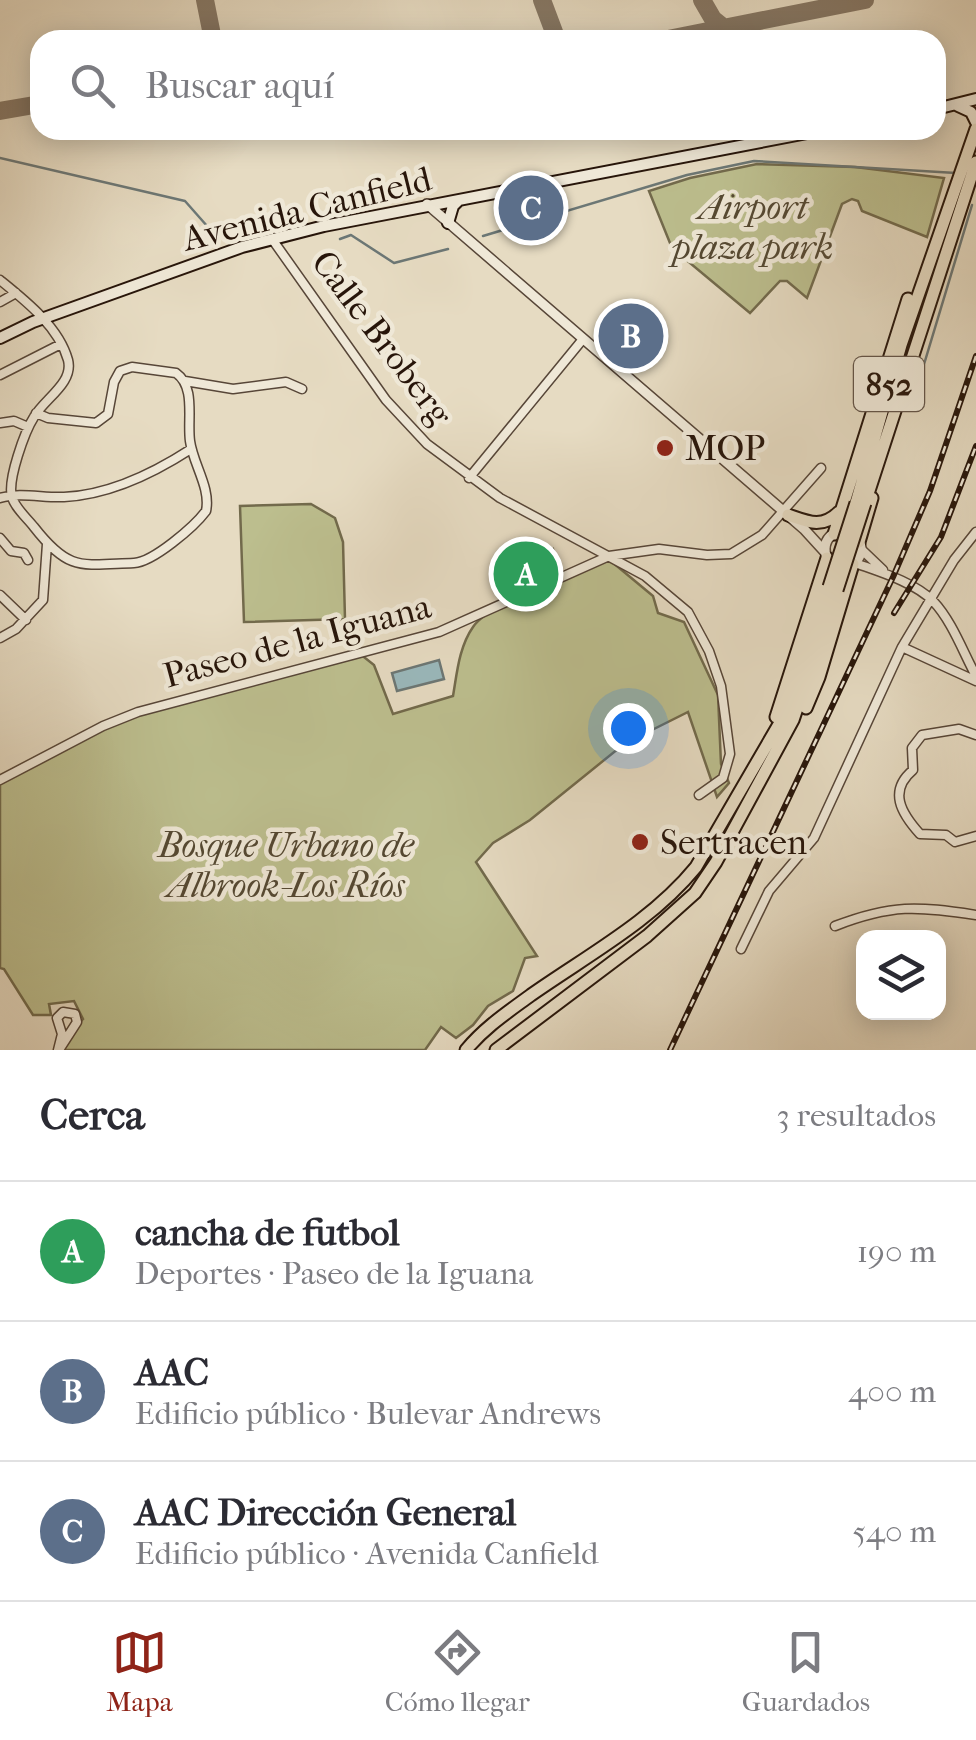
<!DOCTYPE html>
<html lang="es">
<head>
<meta charset="utf-8">
<style>
  body { margin:0; font-family:"IM FELL French Canon",serif; background:#f2f2f3; color:#2b2b33 }
  .controls { position:absolute; right:30px; bottom:30px; display:grid; overflow:hidden; border-radius:20px; box-shadow:0 5px 25px #0003 }
  .controls button { width:90px; height:90px; display:grid; place-items:center; padding:0; border:0; border-bottom:2px solid #e1e1e2; background:#fff; color:#2b2b33; font:50px sans-serif }
  .you { position:absolute; left:628px; top:728px; width:35px; height:35px; margin:-25px; border:8px solid #fff; border-radius:50%; background:#1a73e8; box-shadow:0 0 0 15px #1a73e833 }
  .badge { display:grid; place-items:center; width:65px; height:65px; border-radius:50%; background:#8f2418; color:#fff; font-size:32px; font-weight:700 }
  .pin { position:absolute; translate:-50% -50%; border:5px solid #fff; box-shadow:0 2px 10px #0006 }
  .list { margin:0; padding:0; list-style:none }
  h2 { display:flex; justify-content:space-between; align-items:center; height:130px; margin:0; padding:0 40px; font-size:42px }
  h2 small { font-size:32px; font-weight:400; color:#7c7c81 }
  .list li { display:grid; grid-template-columns:65px 1fr auto; gap:30px; align-items:center; box-sizing:border-box; height:140px; padding:0 40px; border-top:2px solid #e1e1e2 }
  .list b { display:block; font-size:38px; white-space:nowrap }
  .list p { margin:0; font-size:32px; white-space:nowrap; color:#7c7c81 }
  .list em { font-size:32px; font-style:normal; color:#7c7c81 }
  .icon { flex:none; width:55px; height:55px; fill:none; stroke:currentColor; stroke-width:2; stroke-linecap:round; stroke-linejoin:round }
  .map { position:relative; flex:none; width:976px; height:1050px; overflow:hidden }
  .search { position:absolute; background:#fff; box-shadow:0 5px 25px #0003; left:30px; right:30px; top:30px; height:110px; display:flex; align-items:center; gap:25px; box-sizing:border-box; padding:0 35px; border-radius:30px; color:#7c7c81; font-size:38px }
  .sheet { height:550px; background:#fff }
  nav { display:flex; justify-content:space-around; align-items:center; box-sizing:border-box; height:140px; border-top:2px solid #e1e1e2; background:#fff; font-size:28px; color:#7c7c81 }
  nav a { display:grid; justify-items:center; gap:5px }
  nav .on { color:#8f2418 }
  .map>svg:first-child { display:block }
  .green { fill:#bcbe8e; stroke:#726a4c; stroke-width:2.5 }
  .water { fill:#9ab9bd; stroke:#6c7775; stroke-width:2.5 }
  .lines { fill:none; stroke-linecap:round; stroke-linejoin:round }
  .stream { stroke:#6c7775; stroke-width:2.5 }
  .taxiway { stroke:#867866; stroke-width:18 }
  .minor-casing { stroke:#574638; stroke-width:11 }
  .tertiary-casing { stroke:#574638; stroke-width:12 }
  .secondary-casing { stroke:#27150a; stroke-width:14 }
  .primary-casing { stroke:#27150a; stroke-width:15 }
  .minor { stroke:#efe8d7; stroke-width:8 }
  .tertiary { stroke:#efe8d7; stroke-width:9 }
  .secondary { stroke:#efe8d7; stroke-width:10 }
  .primary { stroke:#e6dbc2; stroke-width:11 }
  .rail-casing { stroke:#27150a; stroke-width:6 }
  .rail { stroke:#efe8d7; stroke-width:2.5; stroke-dasharray:8; stroke-linecap:butt }
  .primary-bridge-casing { stroke:#27150a; stroke-width:15; stroke-linecap:butt }
  .primary-bridge { stroke:#e6dbc2; stroke-width:11 }
  .poi-dot { fill:#8f2418; stroke:#efe8d7; stroke-width:4 }
  .labels { text-anchor:middle; dominant-baseline:central; stroke-width:9; stroke-linejoin:round; paint-order:stroke }
  .shield { fill:#efe8d7; stroke:#635448; stroke-width:2.5 }
  .shield-label { font-size:32px; font-weight:bold; fill:#27150a }
  .park-label { font-size:35px; font-style:italic; fill:#544832; stroke:#efe8d7 }
  .street-label { font-size:35px; fill:#27150a; stroke:#efe8d7 }
  .poi-label { font-size:35px; fill:#27150a; stroke:#efe8d7; text-anchor:start }
</style>
</head>
<body>
<div class="map">
<svg width="976" height="1050" viewBox="0 0 976 1050">
  <rect width="100%" height="100%" fill="#e6dbc2"/>
  <filter id="stains"><feTurbulence type="fractalNoise" baseFrequency=".002" numOctaves="4"/><feColorMatrix values="0 0 0 0 .2 0 0 0 0 .09 0 0 0 0 .02 0 0 0 .5 -.17"/></filter>
  <radialGradient id="worn" r=".72"><stop offset=".6" stop-color="#630" stop-opacity="0"/><stop offset="1" stop-color="#630" stop-opacity=".3"/></radialGradient>
  <path class="green" d="M757,164L855,167L944,178L927,237L862,211L858,201L852,199L842,204L807,298L787,281H780L750,313L672,248L649,191L690,178Z
    M311,504L335,518L343,542L345,619L244,622L240,506Z
    M553,549L559,570L501,594L493,578Z
    M606,557L653,596L658,613L684,622L718,695L721,764L729,783L717,797L688,712L624,744L530,820L493,843L476,862L537,956L525,958L513,991L488,1006L473,1025L456,1038L441,1027L425,1050H60L71,1031L83,1019L74,1001L49,1004L51,1015H33L4,969L0,968V777L135,713L359,653L374,665L393,714L453,696C457,673 459,647 473,627C489,603 576,571 606,557Z"/>
  <path class="water" d="M439,660L444,679L397,691L392,673Z"/>
  <g class="lines">
    <path class="stream" d="M0,158L185,201L215,235
      M483,236L687,175L754,161L956,173
      M340,239L351,235L394,263L448,249
      M918,373L922,371L972,205"/>
    <path class="taxiway" d="M205,0L213,40
      M542,0L557,40
      M702,0L713,19L723,27
      M663,40L865,0
      M0,111L40,104"/>
    <g class="minor-casing">
      <path id="minor" d="M272,239L386,400L427,444L500,498L645,576L688,612L709,651L721,686L730,754L723,778L699,795
        M0,280C26,301 59,327 68,360C74,383 44,399 34,417C25,431 7,480 12,497C15,508 27,518 34,527C69,572 81,565 134,563C153,562 194,527 206,511C211,488 193,464 190,441C187,419 196,387 176,373L132,367L120,371L114,382L108,414L96,423L48,418L36,413
        M0,302L16,293
        M0,375L59,345
        M185,381L233,389L286,382L302,389
        M0,423L14,421L28,427
        M469,478L583,339
        M0,498C20,492 43,498 64,497C108,495 154,473 191,449
        M0,538L11,551L24,553L28,560
        M861,549L883,570
        M855,563C880,572 914,582 933,601C952,621 963,652 976,676
        M0,595L26,620
        M0,638L16,629L43,600L47,544
        M902,647L976,681
        M976,735L959,729L922,735L912,748L913,770C888,791 901,813 920,834L946,835L955,842L976,836
        M0,780L103,726L138,712L439,632L609,556L659,549L707,555L731,554L762,535L821,468
        M835,926C892,904 917,906 976,915
        M741,949L769,891L814,838L902,647L954,560L976,532
        M58,1050L62,1034L57,1018L63,1012L75,1014L77,1022L59,1050"/>
    </g>
    <g class="tertiary-casing">
      <path id="tertiary" d="M427,204L804,529L825,552
        M825 549a18 18 0 1 1 36 0a18 18 0 1 1-36 0Z"/>
    </g>
    <g class="secondary-casing">
      <path id="secondary" d="M958,106L971,112L976,122
        M936,109L976,99
        M448,223L453,206L459,200
        M0,338L33,322L242,247L324,226L823,130"/>
    </g>
    <g class="primary-casing">
      <path id="primary" d="M856,503L901,345L976,129
        M865,503L976,162
        M788,515C808,522 822,529 839,512
        M834,534L908,299
        M859,542L872,498
        M806,708L819,677L853,564
        M776,717L827,558
        M466,1050C485,1027 508,1012 531,995C588,955 652,921 696,867L785,714L829,587
        M496,1050L647,936L695,893L716,862L793,720L837,590"/>
    </g>
    <use href="#minor" class="minor"/>
    <use href="#tertiary" class="tertiary"/>
    <use href="#secondary" class="secondary"/>
    <use href="#primary" class="primary"/>
    <g class="rail-casing">
      <path id="rail" d="M894,613L941,537L976,446
        M670,1050L893,577L930,491L976,356"/>
    </g>
    <use href="#rail" class="rail"/>
    <g class="primary-bridge-casing">
      <path id="primary-bridge" d="M829,587L856,503
        M837,590L865,503"/>
    </g>
    <use href="#primary-bridge" class="primary-bridge"/>
  </g>
  <g class="poi-dot">
    <circle cx="665" cy="448" r="10"/>
    <circle cx="640" cy="842" r="10"/>
  </g>
  <g class="labels">
    <rect class="shield" x="854" y="357" width="70" height="54" rx="8"/>
    <g class="shield-label">
      <text x="889" y="384">852</text>
    </g>
    <g class="park-label">
      <text x="753" y="207">Airport<tspan x="753" dy="40">plaza park</tspan></text>
      <text x="286" y="845">Bosque Urbano de<tspan x="286" dy="40">Albrook-Los Ríos</tspan></text>
    </g>
    <g class="street-label">
      <text transform="translate(307 209) rotate(-14)">Avenida Canfield</text>
      <text transform="translate(382 338) rotate(53)">Calle Broberg</text>
      <text transform="translate(297 641) rotate(-15)">Paseo de la Iguana</text>
    </g>
    <g class="poi-label">
      <text x="685" y="448">MOP</text>
      <text x="660" y="842">Sertracen</text>
    </g>
  </g>
  <rect width="100%" height="100%" filter="url(#stains)"/>
  <rect width="100%" height="100%" fill="url(#worn)"/>
</svg>
<div class="controls">
<button><svg class="icon" aria-label="layers" viewBox="0 0 24 24"><path d="M12 4l9 5-9 5-9-5zM3 14l9 5 9-5"/></svg></button>
</div>
<div class="you"></div>
<div class="pin badge" style="left:526px;top:574px;background:#2e9e5b">A</div>
<div class="pin badge" style="left:631px;top:336px;background:#5c6f8a">B</div>
<div class="pin badge" style="left:531px;top:208px;background:#5c6f8a">C</div>
<div class="search"><svg class="icon" aria-label="search" viewBox="0 0 24 24"><circle cx="10" cy="10" r="6"/><path d="M15 15l6 6"/></svg>Buscar aquí</div>
</div>
<section class="sheet">
<h2>Cerca<small>3 resultados</small></h2>
<ul class="list">
<li><span class="badge" style="background:#2e9e5b">A</span><div><b>cancha de futbol</b><p>Deportes · Paseo de la Iguana</p></div><em>190 m</em></li>
<li><span class="badge" style="background:#5c6f8a">B</span><div><b>AAC</b><p>Edificio público · Bulevar Andrews</p></div><em>400 m</em></li>
<li><span class="badge" style="background:#5c6f8a">C</span><div><b>AAC Dirección General</b><p>Edificio público · Avenida Canfield</p></div><em>540 m</em></li>
</ul>
</section>
<nav>
<a class="on"><svg class="icon" aria-label="map" viewBox="0 0 24 24"><path d="M3 6l6-2 6 2 6-2v14l-6 2-6-2-6 2zM9 4v14M15 6v14"/></svg>Mapa</a>
<a><svg class="icon" aria-label="directions" viewBox="0 0 24 24"><path d="M12 3l9 9-9 9-9-9zM9 14v-3h6M13 9l2 2-2 2"/></svg>Cómo llegar</a>
<a><svg class="icon" aria-label="saved" viewBox="0 0 24 24"><path d="M7 4h10v16l-5-4-5 4z"/></svg>Guardados</a>
</nav>
</body>
</html>
